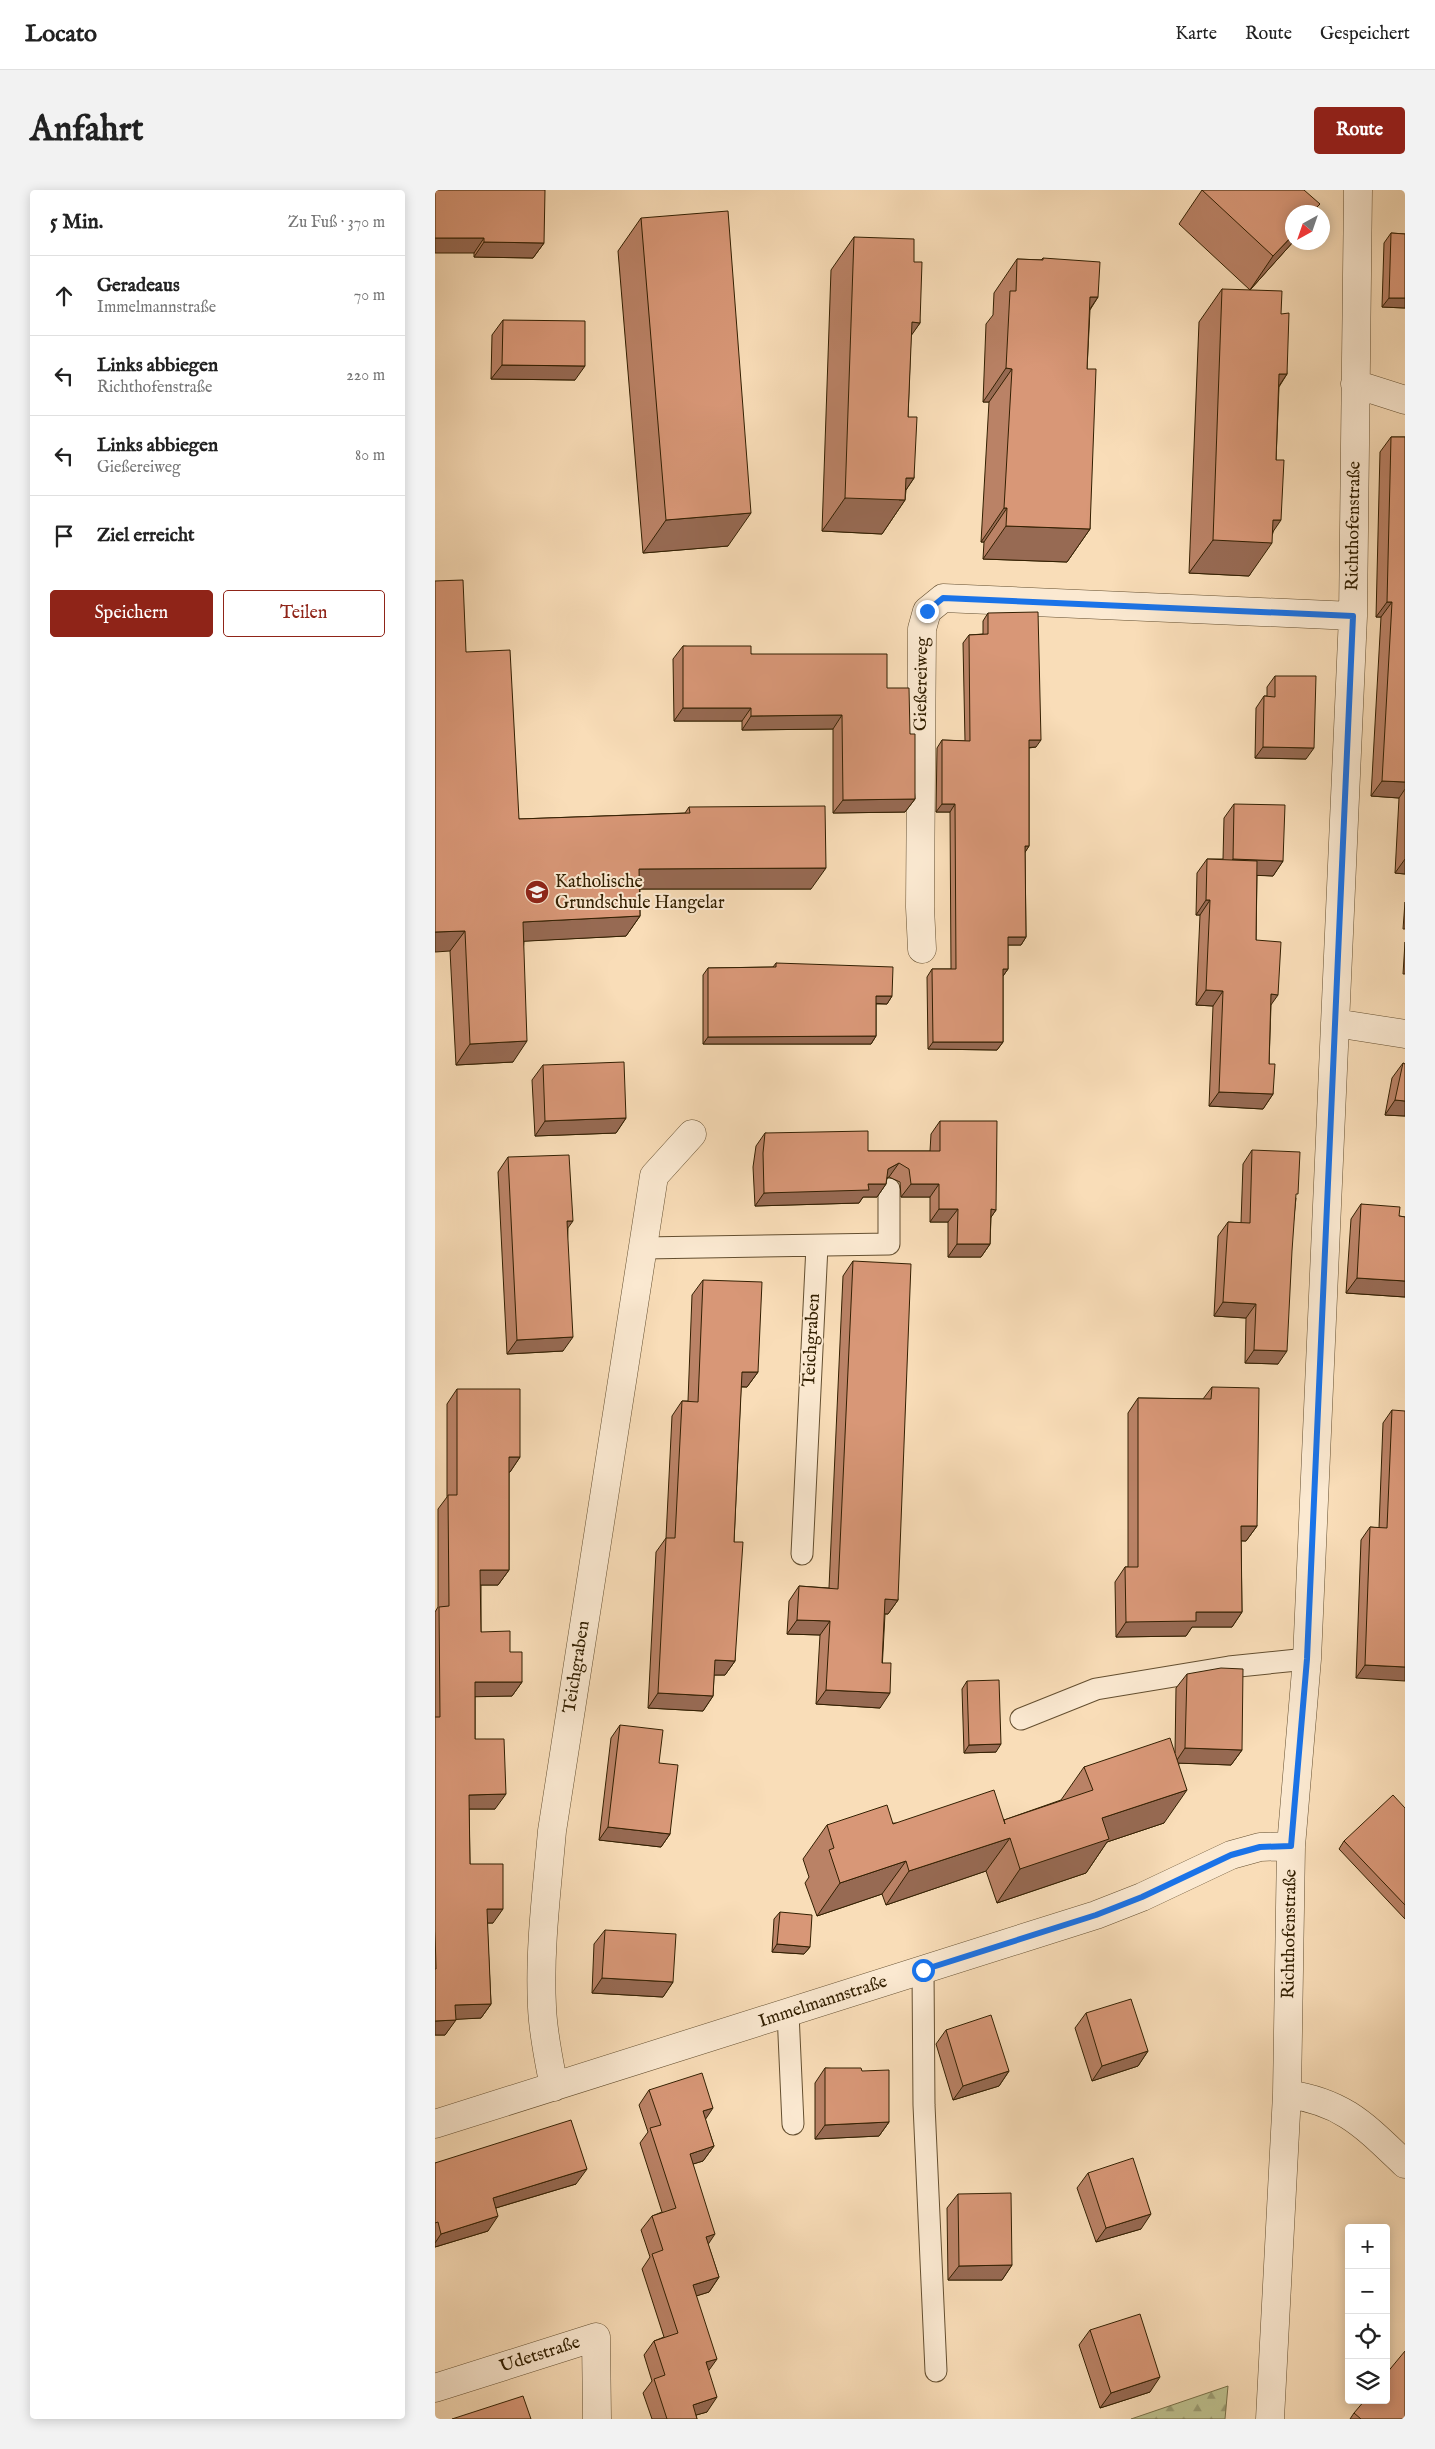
<!DOCTYPE html>
<html lang="de">
<head>
<meta charset="utf-8">
<style>
  body { margin:0; font-family:"IM FELL English",serif; background:#f2f2f2; color:#222 }
  .controls { position:absolute; right:15px; bottom:15px; display:grid; overflow:hidden; border-radius:5px; box-shadow:0 2px 12px #0003 }
  .controls button { width:45px; height:45px; display:grid; place-items:center; padding:0; border:0; border-bottom:1px solid #e0e0e0; background:#fff; color:#222; font:25px sans-serif }
  .compass { position:absolute; left:850px; top:15px; width:45px; height:45px; border-radius:50%; background:#fff; box-shadow:0 2px 12px #0003; rotate:220deg }
  .stop { position:absolute; width:15px; height:15px; margin:-11px; border:4px solid #1a73e8; border-radius:50%; background:#fff }
  .stop.end { background:#1a73e8; border-color:#fff; box-shadow:0 1px 5px #0008 }
  .list { margin:0; padding:0; list-style:none }
  h2 { display:flex; justify-content:space-between; align-items:center; height:65px; margin:0; padding:0 20px; font-size:21px }
  h2 small { font-size:16px; font-weight:400; color:#767676 }
  .list li { display:grid; grid-template-columns:32px 1fr auto; gap:15px; align-items:center; box-sizing:border-box; height:80px; padding:0 20px; border-top:1px solid #e0e0e0 }
  .list b { display:block; font-size:19px; white-space:nowrap }
  .list p { margin:0; font-size:16px; white-space:nowrap; color:#767676 }
  .list em { font-size:16px; font-style:normal; color:#767676 }
  .actions { display:flex; gap:10px; padding:15px 20px }
  .actions a { flex:1; padding:11px 0; border:1px solid #8f2418; border-radius:5px; text-align:center; font-size:18px; color:#8f2418 }
  .actions .main { background:#8f2418; color:#fff }
  .icon { flex:none; width:28px; height:28px; fill:none; stroke:currentColor; stroke-width:2; stroke-linecap:round; stroke-linejoin:round }
  .map { position:relative; flex:none; width:970px; height:2229px; overflow:hidden; border-radius:5px }
  header { display:flex; align-items:center; gap:30px; box-sizing:border-box; height:70px; padding:0 25px; background:#fff; border-bottom:1px solid #e0e0e0 }
  header strong { font-size:24px }
  nav { display:flex; gap:28px; margin-inline-start:auto; font-size:18px }
  .intro { display:flex; align-items:center; justify-content:space-between; box-sizing:border-box; height:120px; padding:0 30px }
  h1 { margin:0; font-size:35px }
  .button { padding:12px 22px; border-radius:5px; background:#8f2418; color:#fff; font-size:18px; font-weight:700 }
  main { display:flex; gap:30px; padding:0 30px }
  aside { flex:1; background:#fff; border-radius:5px; box-shadow:0 2px 12px #0003 }
  .map>svg:first-child { display:block }
  .forest { fill:url(#forest-firs); stroke:#787048 }
  .lines { fill:none; stroke-linecap:round; stroke-linejoin:round }
  .lane-casing { stroke:#644f30; stroke-width:23 }
  .street-casing { stroke:#644f30; stroke-width:29 }
  .lane { stroke:#fbe9d1; stroke-width:21 }
  .street { stroke:#fbe9d1; stroke-width:28 }
  .wall { fill:#ba8266; stroke:#332002 }
  .shaded-wall { fill:#976a53; stroke:#332002 }
  .building { fill:#d89777; stroke:#332002 }
  .route { stroke:#1a73e8; stroke-width:6 }
  .labels { text-anchor:middle; dominant-baseline:central; stroke-width:4; stroke-linejoin:round; paint-order:stroke }
  .street-label { font-size:18px; fill:#332002; stroke:#fbe9d1 }
  .poi-label { font-size:18px; fill:#332002; stroke:#fbe9d1; text-anchor:start }
</style>
</head>
<body>
<header>
<strong>Locato</strong>
<nav><a>Karte</a><a>Route</a><a>Gespeichert</a></nav>
</header>
<div class="intro"><h1>Anfahrt</h1><a class="button">Route</a></div>
<main>
<aside>
<h2>5 Min.<small>Zu Fuß · 370 m</small></h2>
<ul class="list">
<li><svg class="icon" aria-label="ahead" viewBox="0 0 24 24"><path d="M12 20V5M6 11l6-6 6 6"/></svg><div><b>Geradeaus</b><p>Immelmannstraße</p></div><em>70 m</em></li>
<li><svg class="icon" aria-label="left" viewBox="0 0 24 24"><path d="M17 20v-9H6M10 6l-5 5 5 5"/></svg><div><b>Links abbiegen</b><p>Richthofenstraße</p></div><em>220 m</em></li>
<li><svg class="icon" aria-label="left" viewBox="0 0 24 24"><path d="M17 20v-9H6M10 6l-5 5 5 5"/></svg><div><b>Links abbiegen</b><p>Gießereiweg</p></div><em>80 m</em></li>
<li><svg class="icon" aria-label="arrive" viewBox="0 0 24 24"><path d="M6 21V4h12l-3 4 3 4H6"/></svg><div><b>Ziel erreicht</b></div></li>
</ul>
<div class="actions"><a class="main">Speichern</a><a>Teilen</a></div>
</aside>
<div class="map">
<svg width="970" height="2229" viewBox="0 0 970 2229">
  <defs>
    <pattern id="forest-firs" width="22" height="20" patternUnits="userSpaceOnUse" patternTransform="scale(1.25)"><rect width="22" height="20" fill="#bec18f"/><path d="M5 1l3.5 6h-7zM16 11l3.5 6h-7z" fill="#9b9c73"/></pattern>
  </defs>
  <rect width="100%" height="100%" fill="#f9ddb8"/>
  <filter id="stains"><feTurbulence type="fractalNoise" baseFrequency=".004" numOctaves="4"/><feColorMatrix values="0 0 0 0 .2 0 0 0 0 .09 0 0 0 0 .02 0 0 0 .5 -.17"/></filter>
  <radialGradient id="worn" r=".72"><stop offset=".6" stop-color="#630" stop-opacity="0"/><stop offset="1" stop-color="#630" stop-opacity=".3"/></radialGradient>
  <path class="forest" d="M793,2196L790,2229H696Z"/>
  <g class="lines">
    <g class="lane-casing">
      <path id="lane" d="M208,1058L454,1054V999
        M367,1364L382,1056
        M586,1529L661,1499L794,1477L872,1469
        M488,1780L489,1915L501,2181
        M353,1823L358,1934"/>
    </g>
    <g class="street-casing">
      <path id="street" d="M920,194L970,210
        M487,759L485,717L487,439L492,421L508,408L918,426
        M900,833L970,844
        M119,1897C114,1871 108,1844 107,1817C104,1759 112,1699 117,1641L219,986L257,944
        M852,1904C909,1912 930,1936 970,1974
        M0,1934L661,1725L707,1707L796,1665L825,1657L856,1656
        M0,2198L161,2147L162,2229
        M835,2229L852,1904L856,1656L872,1469L918,426L923,0"/>
    </g>
    <use href="#lane" class="lane"/>
    <use href="#street" class="street"/>
  </g>
  <path class="wall" d="M0,0L109,53L98,68L39,67V63Z
    M767,0L858,22V52L815,100L744,34Z
    M206,28L293,356L208,363L183,61Z
    M956,43L970,44V118L947,117L949,53Z
    M419,47L479,72L485,133L476,145L473,227L479,288L471,300L470,310L447,344L387,341L396,80Z
    M608,68L663,107L655,120L652,179L655,339L632,372L548,369L549,352H546L554,212H548L551,134L558,125L559,103L582,69L606,70Z
    M787,99L846,124L852,184L844,197L838,343L814,386L754,383L764,132Z
    M68,130L140,190L56,189L57,145Z
    M956,247H970V684L960,683L964,608L936,606L946,427H941L945,262Z
    M553,423L601,557L594,558V656L590,662L591,747L586,755H573V779L568,786V852L562,860L493,859L492,787L497,779H516L515,622H501L502,558L507,550L530,551L528,453L534,445L548,444V431Z
    M248,456L316,464L452,498L475,544L480,609L470,622L398,623V539L307,540V531H239L238,469Z
    M31,462L84,629L250,623L254,617L376,699H205V726L191,746L89,751L78,872L21,875L15,761Z
    M840,486L871,569L820,568L821,518L829,506H832V497Z
    M799,614L848,671L838,686L822,685L821,750L836,815L834,874L838,904L828,919L774,916L778,816L761,815L765,725H761L762,683L772,669H788L789,628Z
    M970,712V739H968Z
    M970,752V784H968Z
    M341,773L457,806L452,814H441V846L436,854H268V785L273,778L338,777Z
    M968,873L970,874V926L950,925L957,888Z
    M108,875L191,928L181,943L100,946L97,890Z
    M505,931L561,1020L556,1027L555,1054L546,1067H513V1032H495V1007H466L465,992L454,987L452,988L451,994L442,1007H428L424,1013L320,1016L318,977L321,956L330,943L433,961H495L496,944Z
    M817,960L861,1008L843,1174L810,1173L811,1128L779,1126L783,1046L793,1032L806,1033L808,974Z
    M73,967L133,1038L128,1161L72,1164L63,982Z
    M926,1014L964,1026L970,1027V1107L911,1103L916,1029Z
    M418,1071L463,1410L453,1424H450L445,1518L381,1514L385,1445L352,1444L354,1411L364,1396L394,1398L408,1086Z
    M268,1090L323,1182L312,1197H306L299,1352L300,1471L290,1485H279L278,1506L268,1521L213,1518L221,1362L231,1348L237,1226L247,1211H253L257,1105Z
    M777,1197L822,1336L811,1351H806L807,1422L797,1437H757L751,1446L681,1447L680,1392L690,1377H693V1223L703,1208L768,1209Z
    M22,1199L85,1267L75,1282H74V1380L63,1395H46V1442L75,1462L87,1492L77,1506H40V1549L60,1619H34L35,1674L58,1733H52L56,1814L46,1828L21,1829L10,1845H0V1422L3,1417V1319L12,1307V1214Z
    M957,1220L970,1449L921,1488L926,1350L935,1337L944,1338L948,1233Z
    M752,1484L807,1560L796,1575L744,1573L729,1633L672,1652L651,1683L562,1713L551,1681L451,1715L447,1704L382,1726L370,1693L374,1687L368,1669L392,1635L569,1630L626,1610L649,1577L740,1563L741,1498Z
    M532,1491L561,1562L529,1563L527,1499Z
    M185,1535L224,1573L235,1644L226,1657L164,1650L176,1548Z
    M970,1618V1729L904,1659L909,1651Z
    M345,1722L375,1757L369,1764L337,1762L339,1729Z
    M170,1740L238,1792L228,1807L157,1803L159,1754Z
    M651,1823L713,1861L703,1876L657,1891L640,1838Z
    M511,1840L574,1881L564,1896L518,1910L501,1854Z
    M390,1878L427,1881L454,1932L444,1946L380,1949V1893Z
    M214,1900L270,1929L279,1956L268,1971L258,1974L273,2054L284,2087L274,2102L261,2106L273,2181L272,2222L261,2225L262,2229H217L208,2203L217,2191L209,2165L219,2151L229,2147L207,2079L215,2067L206,2040L217,2026L227,2022L205,1953L213,1942L204,1915Z
    M0,1973L141,1994L61,2018L53,2041L0,2057Z
    M653,1983L706,2039L661,2052L642,1998Z
    M523,2004L577,2075L567,2090H513L512,2018Z
    M655,2140L715,2202L665,2218L644,2155Z
    M919,2223L970,2229H915Z"/>
  <path class="shaded-wall" d="M858,45V52L815,100L838,66Z
    M0,48H49L39,63H0Z
    M49,52L109,53L98,68L39,67Z
    M655,107H663L640,141Z
    M954,108H970V118L947,117Z
    M477,132L485,133L462,166Z
    M67,175L150,176L140,190L56,189Z
    M571,178L577,179L554,212H548Z
    M844,184H852L829,218Z
    M471,288H479L464,310H470L447,344L387,341L410,308Z
    M569,318H572L549,352H546Z
    M316,323L293,356L208,363L231,330Z
    M838,330H846L831,352L837,353L814,386L754,383L778,350Z
    M571,336L655,339L632,372L548,369Z
    M952,412H957L946,427H941Z
    M248,518H316L307,531H239Z
    M407,525L398,539L307,540L316,526Z
    M594,550H606L601,557L588,558Z
    M828,557L879,558L871,569L820,568Z
    M947,591L970,592V599L964,608L936,606Z
    M480,609L470,622L398,623L408,610Z
    M507,614H520L515,622H501Z
    M590,656H594L589,664Z
    M798,669L848,671L838,686L787,684Z
    M970,669V684L960,683Z
    M391,678L376,699H190L204,679Z
    M771,710H775L765,725H761Z
    M205,726L191,746L74,752L88,732Z
    M30,741L15,761L0,762V742Z
    M573,747H591L586,755H567Z
    M568,779H573L568,786L562,787Z
    M771,800L788,801L778,816L761,815Z
    M836,804L843,805L833,819Z
    M441,806H457L452,814L436,813Z
    M441,846L436,854H268L273,847Z
    M92,851L78,872L21,875L35,854Z
    M498,852H568L562,860L493,859Z
    M784,902L838,904L828,919L774,916Z
    M960,910L970,911V926L950,925Z
    M191,928L181,943L100,946L110,931Z
    M464,973L454,987L443,992L453,979Z
    M433,994H451L442,1007H428L424,1013L320,1016L329,1003Z
    M476,994H504L495,1007H466Z
    M504,1019H523L513,1032H495Z
    M556,1019L561,1020L552,1033Z
    M132,1031H138L127,1046Z
    M522,1054H555L546,1067H513Z
    M922,1088L970,1091V1107L911,1103Z
    M788,1112L821,1114L811,1128L779,1126Z
    M138,1147L128,1161L72,1164L82,1150Z
    M819,1160L852,1161L843,1174L810,1173Z
    M307,1182H323L312,1197L297,1196Z
    M74,1267H85L75,1282H63Z
    M806,1336H822L811,1351L796,1350Z
    M45,1380H74L63,1395H35Z
    M450,1409L463,1410L453,1424L440,1423Z
    M761,1422H807L797,1437H757L751,1446L681,1447L691,1432Z
    M362,1430L395,1431L385,1445L352,1444Z
    M280,1470L300,1471L290,1485H270Z
    M930,1475L970,1477V1491L921,1488Z
    M40,1492H87L77,1506L29,1507Z
    M391,1500L455,1503L445,1518L381,1514Z
    M223,1503L278,1506L268,1521L213,1518Z
    M566,1554L561,1562L529,1563L534,1555Z
    M750,1558L807,1560L796,1575L740,1573Z
    M752,1600L729,1633L672,1652L651,1683L562,1713L585,1679L667,1628Z
    M71,1604L60,1619H24L34,1605Z
    M173,1637L235,1644L226,1657L164,1650Z
    M575,1648L551,1681L451,1715L474,1681Z
    M471,1671L447,1704L382,1726L405,1693Z
    M52,1719H68L58,1733H41Z
    M342,1754L375,1757L369,1764L337,1762Z
    M167,1788L238,1792L228,1807L157,1803Z
    M56,1814L46,1828L10,1830L20,1815Z
    M21,1830L10,1845H0V1831Z
    M713,1861L703,1876L657,1891L667,1876Z
    M574,1881L564,1896L518,1910L528,1896Z
    M278,1918L268,1933V1921Z
    M454,1932L444,1946L380,1949L390,1935Z
    M279,1956L268,1971L245,1978L255,1964Z
    M152,1979L141,1994L47,2022L58,2008Z
    M716,2024L706,2039L661,2052L671,2038Z
    M63,2026L53,2041L0,2057V2053L6,2044Z
    M280,2044L270,2059L271,2047Z
    M577,2075L567,2090H513L524,2076Z
    M284,2087L274,2102L248,2110L258,2095Z
    M282,2169L272,2183L271,2172Z
    M725,2187L715,2202L665,2218L676,2203Z
    M282,2207L272,2222L247,2229L258,2215Z"/>
  <path class="building" d="M0,0H110L109,53L49,52V48H0Z
    M767,0H869L885,14L877,22H858V45L838,66Z
    M293,21L316,323L231,330L206,28Z
    M956,43L970,44V108H954Z
    M419,47L479,49V72H487L485,133L477,132L473,227H482L479,288H471L470,310L410,308Z
    M608,68L665,72L663,107H655L652,179H661L655,339L571,336L572,318H569L577,179L571,178L575,101H581L582,69L608,70Z
    M787,99L847,101L846,124L854,123L852,184H844L841,270H849L846,330H838L837,353L778,350Z
    M68,130L150,131V176L67,175Z
    M956,247H970V592L947,591L957,412H952Z
    M28,390L31,462L75,460L84,629L255,623L254,617L390,616L391,678L204,679L205,726L88,732L92,851L35,854L30,741L0,742V391Z
    M603,422L606,550H594V656H590L591,747H573V779H568V852H498L497,779H521L520,614H507V550L535,551L534,445L553,444V423Z
    M248,456H316V464H452V498H474L475,544H480V609L408,610L407,525L316,526V518H248Z
    M840,486H881L879,558L828,557L829,506L840,507Z
    M799,614L850,615L848,671L798,669Z
    M772,669L822,671L821,750L846,752L843,805L836,804L834,874H840L838,904L784,902L788,801L771,800L775,710H771Z
    M341,773L458,777L457,806H441V846L273,847V778L341,777Z
    M189,872L191,928L110,931L108,875Z
    M968,873L970,874V911L960,910Z
    M505,931H562L561,1020L556,1019L555,1054H522L523,1019H504V994H476L474,979L464,973L453,979L451,994H433L434,1000L329,1003L328,963L330,943L433,941V961H505Z
    M817,960L865,962L863,1004H861L857,1061L852,1161L819,1160L821,1114L788,1112L793,1032L815,1033Z
    M134,965L138,1031H132L138,1147L82,1150L73,967Z
    M926,1014L965,1017L964,1026L970,1027V1091L922,1088Z
    M418,1071L476,1074L463,1410L450,1409L447,1473H456L455,1503L391,1500L395,1431L362,1430L364,1396L403,1399Z
    M268,1090L327,1092L323,1182H307L299,1352H308L300,1471L280,1470L278,1506L223,1503L231,1348H240L247,1211L263,1212Z
    M777,1197L824,1198L822,1336H806L807,1422H761V1431L691,1432L690,1377H703V1208L776,1209Z
    M22,1199H85V1267H74V1380H45L46,1442L75,1441V1462H87V1492H40V1549H69L71,1604L34,1605L35,1674H68V1719H52L56,1814L20,1815L21,1830L0,1831V1779H1L0,1741V1527H5L4,1417L14,1416L13,1305H22Z
    M957,1220L970,1221V1477L930,1475L935,1337L952,1338Z
    M786,1478L808,1479L807,1560L750,1558L752,1484Z
    M564,1490L566,1554L534,1555L532,1491Z
    M185,1535L228,1540L224,1573L243,1575L235,1644L173,1637Z
    M735,1548L752,1600L667,1628L674,1649L585,1679L575,1648L474,1681L471,1671L405,1693L394,1660L399,1658L392,1635L452,1615L458,1634L559,1600L570,1634L569,1630L658,1600L649,1577Z
    M958,1605L970,1618V1715L909,1651Z
    M345,1722L377,1725L375,1757L342,1754Z
    M170,1740L241,1744L238,1792L167,1788Z
    M696,1809L713,1861L667,1876L651,1823Z
    M556,1825L574,1881L528,1896L511,1840Z
    M390,1878H426L427,1881L454,1880V1932L390,1935Z
    M267,1883L278,1918L268,1921L279,1956L255,1964L280,2044L271,2047L284,2087L258,2095L282,2169L271,2172L282,2207L258,2215L262,2229H232L219,2189L230,2185L219,2151L243,2143L217,2064L228,2060L217,2026L241,2018L215,1938L226,1935L214,1900Z
    M136,1930L152,1979L58,2008L63,2026L6,2044L3,2032L0,2033V1973Z
    M698,1968L716,2024L671,2038L653,1983Z
    M576,2003L577,2075L524,2076L523,2004Z
    M705,2124L725,2187L676,2203L655,2140Z
    M970,2161V2229H926L919,2223L930,2210H951V2184Z
    M88,2206L96,2229H17Z"/>
  <g class="lines">
    <path class="route" d="M488,1780L661,1725L707,1707L796,1665L825,1657L856,1656L872,1469L918,426L508,408L492,421"/>
  </g>
  <defs>
    <g id="school-disc" transform="scale(1.25)"><circle r="9.5" fill="#8f2418" stroke="#fbe9d1"/><path d="M0-5L7-2L0 1L-7-2ZM-4 1L0 2.5L4 1V4Q0 6-4 4Z" fill="#fff"/></g>
  </defs>
  <g fill-rule="evenodd">
    <use href="#school-disc" x="102" y="702"/>
  </g>
  <g class="labels">
    <g class="street-label">
      <text transform="translate(919 336) rotate(-89)">Richthofenstraße</text>
      <text transform="translate(487 494) rotate(-89)">Gießereiweg</text>
      <text transform="translate(377 1150) rotate(-87)">Teichgraben</text>
      <text transform="translate(142 1477) rotate(-81)">Teichgraben</text>
      <text transform="translate(855 1744) rotate(-89)">Richthofenstraße</text>
      <text transform="translate(388 1812) rotate(-18)">Immelmannstraße</text>
      <text transform="translate(105 2165) rotate(-18)">Udetstraße</text>
    </g>
    <g class="poi-label">
      <text x="120" y="692">Katholische<tspan x="120" dy="21">Grundschule Hangelar</tspan></text>
    </g>
  </g>
  <rect width="100%" height="100%" filter="url(#stains)"/>
  <rect width="100%" height="100%" fill="url(#worn)"/>
</svg>
<div class="controls">
<button>+</button>
<button>−</button>
<button><svg class="icon" aria-label="locate" viewBox="0 0 24 24"><circle cx="12" cy="12" r="6"/><path d="M12 2v4M12 18v4M2 12h4M18 12h4"/></svg></button>
<button><svg class="icon" aria-label="layers" viewBox="0 0 24 24"><path d="M12 4l9 5-9 5-9-5zM3 14l9 5 9-5"/></svg></button>
</div>
<svg class="compass" viewBox="-18 -18 36 36"><path d="M0-13l5 13h-10z" fill="#e53935"/><path d="M0 13l5-13h-10z" fill="#767676"/></svg>
<div class="stop" style="left:488px;top:1780px"></div>
<div class="stop end" style="left:492px;top:421px"></div>
</div>
</main>
</body>
</html>
